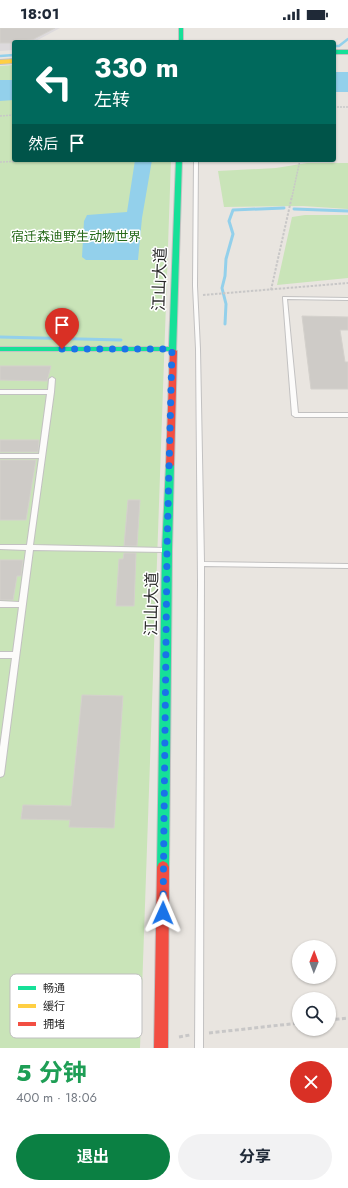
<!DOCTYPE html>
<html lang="zh">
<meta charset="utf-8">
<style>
:root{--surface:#fff;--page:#f2f2f3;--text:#1f2937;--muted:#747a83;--accent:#0b8043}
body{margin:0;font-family:Jost,"Noto Sans SC",sans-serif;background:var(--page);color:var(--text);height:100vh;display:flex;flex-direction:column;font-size:15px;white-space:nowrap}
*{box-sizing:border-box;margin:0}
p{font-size:13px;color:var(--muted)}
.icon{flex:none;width:22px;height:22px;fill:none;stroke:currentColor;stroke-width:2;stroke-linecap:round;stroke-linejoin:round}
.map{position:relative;height:1020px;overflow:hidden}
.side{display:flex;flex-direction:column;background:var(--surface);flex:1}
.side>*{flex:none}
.hud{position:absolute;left:12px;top:12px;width:324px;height:122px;border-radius:4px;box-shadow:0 1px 3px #0004;background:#00695c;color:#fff;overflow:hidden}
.needle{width:26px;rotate:1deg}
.tools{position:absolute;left:292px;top:912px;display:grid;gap:8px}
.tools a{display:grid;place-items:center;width:44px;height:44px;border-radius:50%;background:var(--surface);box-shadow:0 1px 3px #0004;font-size:20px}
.pin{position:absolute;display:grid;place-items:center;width:34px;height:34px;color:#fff;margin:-41px -17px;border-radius:50% 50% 50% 0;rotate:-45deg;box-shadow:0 0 4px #0007}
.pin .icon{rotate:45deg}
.me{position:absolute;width:44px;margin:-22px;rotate:1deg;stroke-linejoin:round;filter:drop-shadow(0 0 3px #0008)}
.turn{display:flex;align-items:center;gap:14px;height:84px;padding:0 16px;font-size:18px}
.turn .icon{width:52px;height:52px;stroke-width:2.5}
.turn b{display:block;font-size:28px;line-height:34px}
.then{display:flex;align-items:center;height:38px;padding:0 16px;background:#0003;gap:8px;font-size:15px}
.round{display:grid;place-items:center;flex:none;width:42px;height:42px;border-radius:21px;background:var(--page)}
.head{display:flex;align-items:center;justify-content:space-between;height:68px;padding:0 16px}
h1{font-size:24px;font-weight:700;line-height:30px;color:#1e9e55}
.cta{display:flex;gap:8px;margin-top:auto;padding:8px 16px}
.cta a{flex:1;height:46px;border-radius:24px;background:var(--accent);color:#fff;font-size:16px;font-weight:700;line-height:46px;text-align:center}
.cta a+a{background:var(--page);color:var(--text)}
.status{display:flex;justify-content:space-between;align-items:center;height:28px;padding:0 20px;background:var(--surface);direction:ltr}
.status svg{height:11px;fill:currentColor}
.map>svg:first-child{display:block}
</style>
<div class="status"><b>18:01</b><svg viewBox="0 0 49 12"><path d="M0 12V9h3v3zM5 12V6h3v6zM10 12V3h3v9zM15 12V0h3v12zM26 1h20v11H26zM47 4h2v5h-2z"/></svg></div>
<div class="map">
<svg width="348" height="1020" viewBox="0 0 348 1020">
<rect width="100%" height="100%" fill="#e9e5e0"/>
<path fill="#dddadc" d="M0,0H60L34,14H14V22L0,23Z"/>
<path fill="#c9e4b8" d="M14,37V132H171L140,1020H0V38Z
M307,135H348V181L303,178L224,179L218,143L276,140Z
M305,187H348V250L277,257L292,189Z"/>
<path fill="#93d0eb" d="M334,44H348V64H334Z
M0,52H14V72L0,73Z
M135,132H152L142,190L138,232H86L82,229L84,193L87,187L127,184Z"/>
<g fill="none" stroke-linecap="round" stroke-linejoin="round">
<path stroke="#93d0eb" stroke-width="2.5" d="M334,18H339L348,11
M0,28L14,27"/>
<path stroke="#93d0eb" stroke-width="3" d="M294,181L348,183
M225,296L226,276L222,260L225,248L226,231L233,206L229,193L233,182L284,180
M0,309L121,312"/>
</g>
<path fill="#cecbc7" stroke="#d4d1cc" d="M0,0H55L34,11L14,12V15H0Z
M302,288L348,289V302H340L345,334H348V361H311Z
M0,338H51L47,353L0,352Z
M0,412H39L38,424H0Z
M0,432H36L26,492H0Z
M128,472H140L137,518H124Z
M124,525H136L134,578H116L119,531H123Z
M0,532H23L21,548H17L13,572H0Z
M82,667L123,668L114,800L69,799L70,792L21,791L23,777L71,778Z"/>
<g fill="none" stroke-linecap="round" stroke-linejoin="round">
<defs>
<path id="lane" d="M194,132H198L197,258L200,321L204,534L348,536V540L204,538L203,1020H195L198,555L196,321L193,258Z
M283,269L348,270V272L287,271L298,385H348V389H295L292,387L283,270Z
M52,349L55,351L54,364L33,517L165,520H167L168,522L167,524H165L33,522L4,746L3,748L0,749V719L12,630H0V624H13L19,579H0V573L19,574L26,522L0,521V517H27L39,430H0V426H39L47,366H0V362H48L49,351Z"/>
<path id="fast" d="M179,0H183V14H179Z
M334,22H348V26H334Z
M176,132H182L176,325H173L170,323H0V319H169Z
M170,434L174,437L172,522L169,839L167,843L163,845L159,843L157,839L162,522L166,437Z"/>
<path id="slow" d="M14,31V35L0,36V32Z"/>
<path id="jam" d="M170,321H173L177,323L174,437L170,440L166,437Z
M163,833L167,835L169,839L168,1020H154L157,839L159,835Z"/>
</defs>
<use href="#lane" stroke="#c2c1c1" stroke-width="2"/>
<use href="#fast" stroke="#c2c1c1" stroke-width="2"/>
<use href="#slow" stroke="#c2c1c1" stroke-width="2"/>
<use href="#jam" stroke="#c2c1c1" stroke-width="2"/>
<path stroke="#c8c7c7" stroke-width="1.5" stroke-dasharray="2 1" stroke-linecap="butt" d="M334,79H348
M0,88L14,87
M0,134L25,133
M292,169L300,132"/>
<path stroke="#c8c7c7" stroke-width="2" stroke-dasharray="2.5 1.5" stroke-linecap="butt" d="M271,262L292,168
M203,267L348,255"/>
<path stroke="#c8c7c7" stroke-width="3" stroke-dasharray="4 2.5" stroke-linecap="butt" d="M329,992L348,990
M209,1005L299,995
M179,1009L190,1007"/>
<use href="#lane" fill="#fcfbfa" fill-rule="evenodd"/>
<use href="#fast" fill="#16e098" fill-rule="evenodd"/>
<use href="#slow" fill="#ffcf43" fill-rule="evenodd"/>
<use href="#jam" fill="#f24e42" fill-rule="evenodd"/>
</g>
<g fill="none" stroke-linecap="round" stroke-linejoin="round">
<path stroke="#1a73e8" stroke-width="7" stroke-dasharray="0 12.6" d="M62,321H172L167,522L163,885"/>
</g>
<g text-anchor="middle" stroke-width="3" stroke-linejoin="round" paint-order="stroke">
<g font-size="13" fill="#266919" stroke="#fff">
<text x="76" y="213">宿迁森迪野生动物世界</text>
</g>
<g font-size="16" fill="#2a2a2a" stroke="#fff">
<text transform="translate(159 251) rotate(-88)" y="6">江山大道</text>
<text transform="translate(151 576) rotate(-89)" y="6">江山大道</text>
</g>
</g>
<rect x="10" y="946" width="132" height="64" rx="6" fill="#fff" stroke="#bfbfbf" stroke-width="1"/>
<rect x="18" y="958" width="18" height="4" fill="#16e098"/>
<rect x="18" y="976" width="18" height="4" fill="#ffcf43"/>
<rect x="18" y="994" width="18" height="4" fill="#f24e42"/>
<g font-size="11" fill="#2a2a2a">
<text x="43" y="964">畅通</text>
<text x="43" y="982">缓行</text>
<text x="43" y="1000">拥堵</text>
</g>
</svg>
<div class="tools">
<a><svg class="needle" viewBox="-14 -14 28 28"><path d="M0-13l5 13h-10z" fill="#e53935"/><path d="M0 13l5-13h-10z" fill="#747a83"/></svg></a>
<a><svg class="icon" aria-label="search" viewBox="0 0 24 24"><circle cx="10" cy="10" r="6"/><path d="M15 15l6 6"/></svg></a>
</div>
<div class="pin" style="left:62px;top:321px;background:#d93025"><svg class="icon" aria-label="arrive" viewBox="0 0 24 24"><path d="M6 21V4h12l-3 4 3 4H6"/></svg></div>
<svg class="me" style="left:163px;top:885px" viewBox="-20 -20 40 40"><path d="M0-17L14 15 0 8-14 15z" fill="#1a73e8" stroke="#fff" stroke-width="4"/></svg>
<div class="hud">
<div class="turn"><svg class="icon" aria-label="left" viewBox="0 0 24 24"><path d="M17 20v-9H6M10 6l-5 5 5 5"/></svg><div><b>330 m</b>左转</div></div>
<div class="then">然后<svg class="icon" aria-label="arrive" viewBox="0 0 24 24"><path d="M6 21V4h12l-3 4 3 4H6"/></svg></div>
</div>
</div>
<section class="side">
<div class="head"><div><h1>5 分钟</h1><p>400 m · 18:06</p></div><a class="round" style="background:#d93025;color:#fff"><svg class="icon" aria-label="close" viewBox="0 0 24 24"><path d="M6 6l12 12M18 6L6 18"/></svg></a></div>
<div class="cta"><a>退出</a><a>分享</a></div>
</section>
